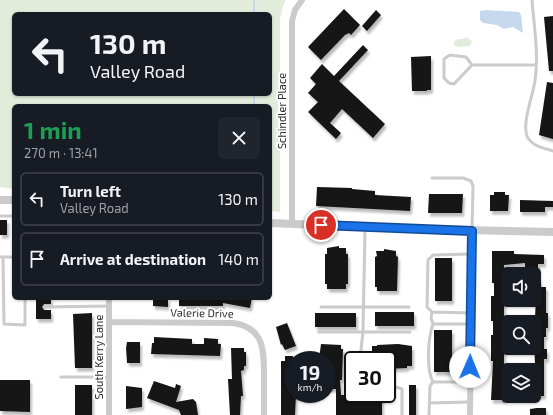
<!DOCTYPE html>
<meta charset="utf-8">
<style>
:root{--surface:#171b24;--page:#20242c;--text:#f1f3f6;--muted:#9ea1a6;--line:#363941}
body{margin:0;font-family:"Exo 2",sans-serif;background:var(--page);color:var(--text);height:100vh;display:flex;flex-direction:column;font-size:15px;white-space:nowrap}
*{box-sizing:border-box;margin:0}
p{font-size:13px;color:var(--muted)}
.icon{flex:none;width:22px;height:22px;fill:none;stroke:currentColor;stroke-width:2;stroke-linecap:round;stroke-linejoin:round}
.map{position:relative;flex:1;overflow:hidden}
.panel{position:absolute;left:12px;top:104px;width:260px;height:196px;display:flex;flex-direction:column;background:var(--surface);border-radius:6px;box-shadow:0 1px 3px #0004}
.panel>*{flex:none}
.hud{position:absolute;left:12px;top:12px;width:260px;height:84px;border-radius:6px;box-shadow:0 1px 3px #0004;background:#171b24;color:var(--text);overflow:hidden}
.fabs{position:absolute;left:501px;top:267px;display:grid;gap:8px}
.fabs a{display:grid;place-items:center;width:40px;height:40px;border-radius:6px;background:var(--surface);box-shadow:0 1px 3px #0004;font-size:20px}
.speed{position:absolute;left:284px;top:351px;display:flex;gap:8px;font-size:20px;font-weight:700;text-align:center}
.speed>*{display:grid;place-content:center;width:52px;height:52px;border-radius:50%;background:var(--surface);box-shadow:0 1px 3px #0004;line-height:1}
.speed small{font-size:10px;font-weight:400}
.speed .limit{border:2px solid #111;border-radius:6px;background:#fff;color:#111}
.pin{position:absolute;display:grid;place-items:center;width:34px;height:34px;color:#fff;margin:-17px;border:2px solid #fff;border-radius:50%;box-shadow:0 1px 4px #0007}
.me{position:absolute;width:44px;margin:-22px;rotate:1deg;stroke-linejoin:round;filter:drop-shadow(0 0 3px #0008)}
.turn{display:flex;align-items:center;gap:14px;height:84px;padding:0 12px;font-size:18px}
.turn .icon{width:52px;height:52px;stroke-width:2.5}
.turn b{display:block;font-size:28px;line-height:34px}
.round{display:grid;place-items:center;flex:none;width:42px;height:42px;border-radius:6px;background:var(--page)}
.overview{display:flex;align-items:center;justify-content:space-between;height:68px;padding:0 12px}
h1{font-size:24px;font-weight:700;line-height:30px;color:#1e9e55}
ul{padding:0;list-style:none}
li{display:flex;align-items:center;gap:12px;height:54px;margin:0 8px 6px;padding:0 4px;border:2px solid var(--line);border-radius:6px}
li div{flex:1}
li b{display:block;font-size:15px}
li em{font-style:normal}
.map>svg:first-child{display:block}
</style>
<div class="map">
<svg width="553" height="415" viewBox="0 0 553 415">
<defs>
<filter id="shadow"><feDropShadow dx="2" dy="3.5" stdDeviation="1" flood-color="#0004"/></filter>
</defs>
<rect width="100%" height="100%" fill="#fff"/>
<path fill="#e2ecdb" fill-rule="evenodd" d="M0,0H286L283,6L280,19V212L270,211V106H14V189L0,187ZM14,14H270V94H14Z
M466,37L472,41L470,46L458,47L454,45V42L458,39H462Z"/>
<path fill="#c6d8ed" d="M486,10L519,12L521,15L523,33L513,27L504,29L497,25L483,23L480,20V11Z"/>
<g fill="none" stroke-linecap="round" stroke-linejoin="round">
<path stroke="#c6d8ed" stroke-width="2" d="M254,14V0
M254,106V94"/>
</g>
<path fill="#151515" filter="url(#shadow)" d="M344,9L360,25L351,35L349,33L345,35L321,60L308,47Z
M376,10L381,15L367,31L362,26Z
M553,16V71H549L544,17Z
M363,45L368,50L339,81L385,124L373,138L342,109L330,123L341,133L336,139L308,112L318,102L308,93L316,84L310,78L322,64L334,76Z
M431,56V90H427V91H412L411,57Z
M547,82L553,83V139L539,135Z
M317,187L352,188V189L375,191V195L411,197L410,211L316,206Z
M494,192H505V195H509L508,211H490V195H494Z
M429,194H463L462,213H428Z
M520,200L553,201V207H545V212H520Z
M0,220H7V235H0Z
M339,246V248H346V254H348V284H346V289H327V284H325V254H327V248Z
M384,249L396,251V256L398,257L397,291H377V287H375V257L377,256L376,251H384Z
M492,251H514V254L544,255V264H538V269H525V263L504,265V400H491L493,361H491V335H493V321H491V296H494V283H492Z
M435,258H452V301H435Z
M534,280H540V287H546V313H548V328H546V337H544V349H547V359H544V396H534V387H536L534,341L536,296L534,299Z
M36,298H51V304H44L42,307L44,310H51V319H36Z
M153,298H168V307L153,306Z
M179,298H252L250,308L223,303V306H179Z
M375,312H414V326H375Z
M92,313V368H75L73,314Z
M315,313H356V327H315Z
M287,323L296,346L285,350L282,344L281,345L276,327Z
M434,330H452V372H434Z
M154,337L192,339V344H204V338L218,339V344H221L220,356L151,354L152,343H154Z
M127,342H140V363H127L126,348Z
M321,344L341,345V349H343L342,380H340L341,395H377V397H382V415H336V389H329V385H327V360L319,359Z
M398,344L412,346V366H407V368L387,369V360H372V346H377V345Z
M231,348H244V352H246V366H244V370L241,371L243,396H241L240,415H230L228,379H232Z
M285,356H293V394H296L295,415H281V361H285Z
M0,380H30V412L0,411Z
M154,381L175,388L176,384L181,386L176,402L193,399L196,402L198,415H181L179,410L147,398Z
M75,385H92V415H75Z
M409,385H416V415H409Z
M126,386L142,388V407L126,409Z
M537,408H546V415H530V409Z"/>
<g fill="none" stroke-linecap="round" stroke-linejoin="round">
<path stroke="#cbcbcb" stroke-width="3" d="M532,0C534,26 539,55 535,81C533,95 522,122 527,136C531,146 544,148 553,151
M472,65L454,84L449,83L444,78V59L450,55L466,57L472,65H536
M432,178H463L471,181L473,186L472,229
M0,216H14
M0,257H3L4,324L25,325V298
M3,257H14
M45,307L109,306
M321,307H409
M432,312L431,318L433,324H470
M471,313L432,312L427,307L428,260L433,255L471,254
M433,324C428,338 426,369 433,382H470
M319,332H410
M360,360L363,331L365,229
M61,377H110
M387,384L402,389V415
M429,403L469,402
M429,415L430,386L433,382"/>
<path stroke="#cbcbcb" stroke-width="6" d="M292,224V21L295,10L302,0
M109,298V415
M109,322L233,323C265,327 264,352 264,378C264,390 264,403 264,415
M470,415L472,231"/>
<path stroke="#cbcbcb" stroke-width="8" d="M0,200H14
M270,223L419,229L553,232"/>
</g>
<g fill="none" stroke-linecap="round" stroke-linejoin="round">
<defs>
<path id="route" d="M321,225L472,231L470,367"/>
</defs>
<use href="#route" stroke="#114b97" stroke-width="10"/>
<use href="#route" stroke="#1a73e8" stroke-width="7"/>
</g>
<g text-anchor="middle" stroke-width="4" stroke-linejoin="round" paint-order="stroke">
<g font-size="11" fill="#2e2e2e" stroke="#fff">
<text transform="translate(282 111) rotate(-90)" y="4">Schindler Place</text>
<text transform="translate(202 313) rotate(1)" y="4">Valerie Drive</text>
<text transform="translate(99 357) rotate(-90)" y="4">South Kerry Lane</text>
</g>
</g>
</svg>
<div class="fabs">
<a><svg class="icon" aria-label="sound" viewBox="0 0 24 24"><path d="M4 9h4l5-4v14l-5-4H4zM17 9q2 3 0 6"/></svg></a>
<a><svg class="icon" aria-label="search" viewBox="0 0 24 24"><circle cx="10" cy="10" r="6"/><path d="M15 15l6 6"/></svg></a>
<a><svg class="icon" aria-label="layers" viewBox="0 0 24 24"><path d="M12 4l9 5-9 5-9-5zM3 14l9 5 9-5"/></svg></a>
</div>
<div class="speed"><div>19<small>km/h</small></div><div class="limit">30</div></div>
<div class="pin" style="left:321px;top:225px;background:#d93025"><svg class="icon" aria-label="arrive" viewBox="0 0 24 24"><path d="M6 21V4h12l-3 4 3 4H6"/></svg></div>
<svg class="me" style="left:470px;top:367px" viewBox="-20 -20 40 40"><circle r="19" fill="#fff"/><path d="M0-13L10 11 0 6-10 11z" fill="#1a73e8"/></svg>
<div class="hud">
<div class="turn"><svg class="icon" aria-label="left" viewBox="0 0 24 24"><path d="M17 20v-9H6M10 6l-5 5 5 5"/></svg><div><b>130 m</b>Valley Road</div></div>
</div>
<section class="panel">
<div class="overview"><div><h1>1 min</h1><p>270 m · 13:41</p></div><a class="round"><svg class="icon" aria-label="close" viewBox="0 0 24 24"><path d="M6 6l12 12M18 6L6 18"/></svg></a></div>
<ul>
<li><svg class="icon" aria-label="left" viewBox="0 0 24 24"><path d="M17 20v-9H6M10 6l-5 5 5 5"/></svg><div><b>Turn left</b><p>Valley Road</p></div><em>130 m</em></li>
<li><svg class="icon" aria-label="arrive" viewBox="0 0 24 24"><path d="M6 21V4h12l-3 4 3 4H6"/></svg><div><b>Arrive at destination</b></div><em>140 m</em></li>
</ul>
</section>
</div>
